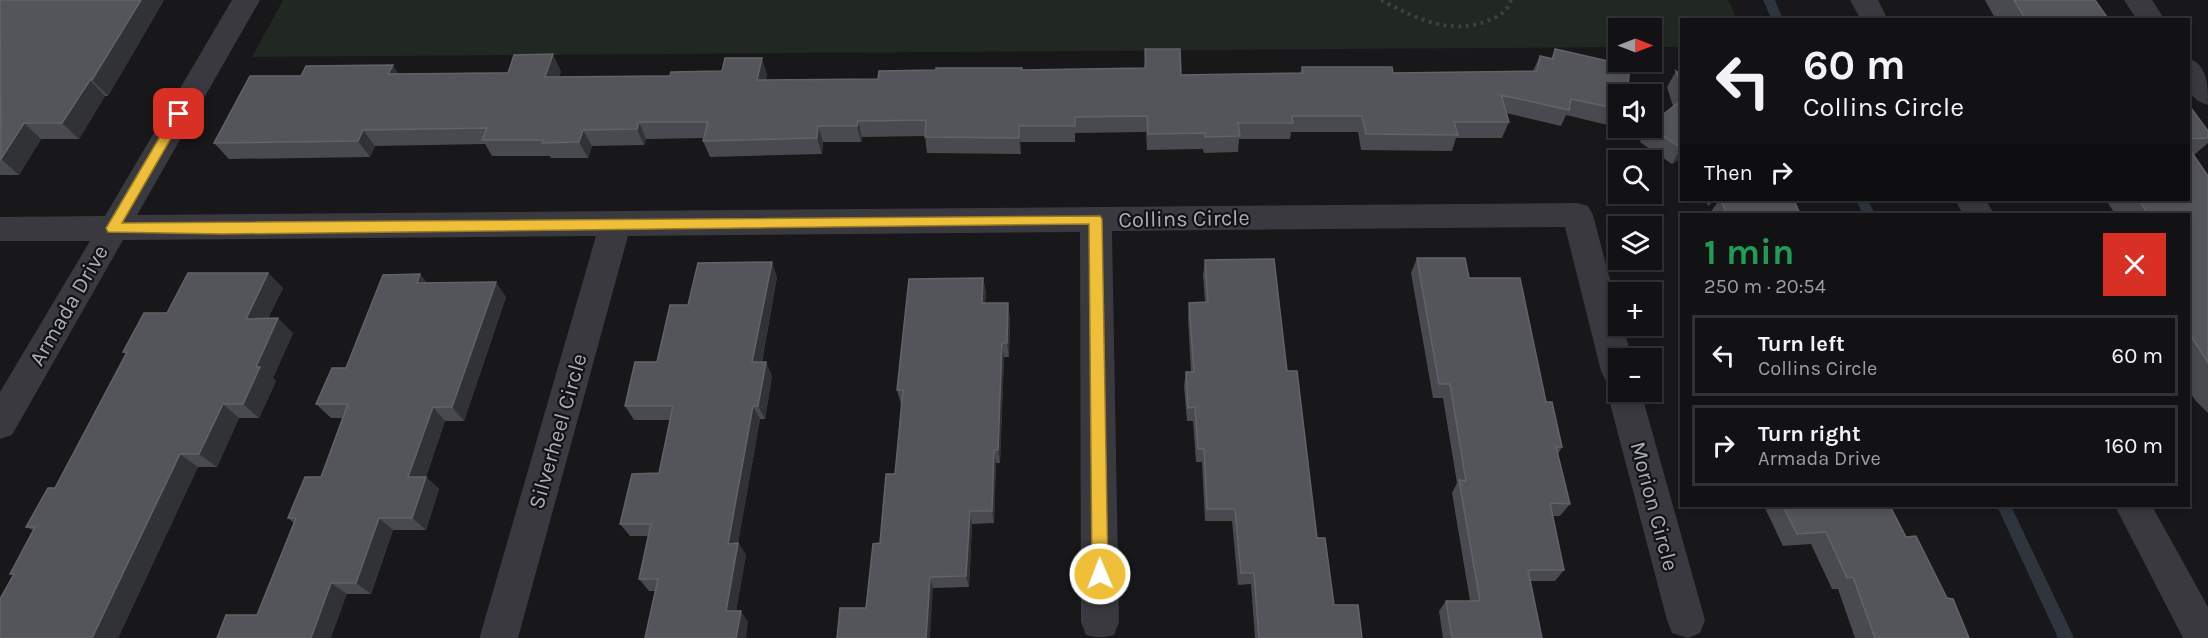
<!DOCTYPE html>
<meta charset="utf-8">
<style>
:root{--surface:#121214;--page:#1b1b1d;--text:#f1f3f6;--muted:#9c9ea0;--line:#313234}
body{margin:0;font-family:Karla,sans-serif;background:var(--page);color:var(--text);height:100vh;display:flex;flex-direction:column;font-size:22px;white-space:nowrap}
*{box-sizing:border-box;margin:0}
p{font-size:20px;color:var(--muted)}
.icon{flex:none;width:33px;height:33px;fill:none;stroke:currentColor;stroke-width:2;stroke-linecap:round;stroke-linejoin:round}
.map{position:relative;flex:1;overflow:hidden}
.side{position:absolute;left:1680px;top:213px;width:510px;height:294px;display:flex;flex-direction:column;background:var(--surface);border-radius:0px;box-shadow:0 3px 9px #0003,0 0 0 2px var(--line)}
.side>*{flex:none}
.guide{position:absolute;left:1680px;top:18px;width:510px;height:183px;border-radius:0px;box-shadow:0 3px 9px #0003,0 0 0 2px var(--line);background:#121214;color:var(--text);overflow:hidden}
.needle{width:39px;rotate:90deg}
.controls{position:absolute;left:1608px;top:18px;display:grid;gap:12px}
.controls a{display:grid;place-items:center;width:54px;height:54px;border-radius:0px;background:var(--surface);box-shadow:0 3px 9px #0003,0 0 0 2px var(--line);font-size:30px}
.pin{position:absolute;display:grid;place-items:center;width:51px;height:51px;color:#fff;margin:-26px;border-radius:12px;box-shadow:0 3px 9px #0006}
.me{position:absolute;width:66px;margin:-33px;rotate:359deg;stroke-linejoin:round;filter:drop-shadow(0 0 4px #0008)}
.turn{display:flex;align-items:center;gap:21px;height:126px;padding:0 24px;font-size:27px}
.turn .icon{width:78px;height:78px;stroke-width:2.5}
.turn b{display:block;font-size:42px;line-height:51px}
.then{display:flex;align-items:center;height:57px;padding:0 24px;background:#0003;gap:12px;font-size:22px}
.round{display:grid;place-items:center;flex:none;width:63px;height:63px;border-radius:0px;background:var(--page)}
.headline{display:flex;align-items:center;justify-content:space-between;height:102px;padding:0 24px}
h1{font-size:36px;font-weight:700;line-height:45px;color:#1e9e55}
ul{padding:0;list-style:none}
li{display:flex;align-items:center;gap:18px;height:81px;margin:0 12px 9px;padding:0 12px;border:3px solid var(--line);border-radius:0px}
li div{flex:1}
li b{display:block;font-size:22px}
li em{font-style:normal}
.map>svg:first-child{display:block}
</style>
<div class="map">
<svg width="2208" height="638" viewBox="0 0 2208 638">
<rect width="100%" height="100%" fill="#18181a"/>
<path fill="#202821" d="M283,0H1728L1737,19L1682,20L1681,47H1652V28H1618V47L252,57Z"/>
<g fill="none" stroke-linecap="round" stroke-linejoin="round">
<path fill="#2e353e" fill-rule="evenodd" d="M1763,0H1775L1783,20H1772Z
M1856,200H1868L1875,214H1863Z
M1997,506H2011L2074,638H2058Z"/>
<path stroke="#3f4046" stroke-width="4" stroke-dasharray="3 4.5" stroke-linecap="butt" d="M1381,0C1417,19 1452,37 1492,19C1501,15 1508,10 1511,0"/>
<path fill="#39393f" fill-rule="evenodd" d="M232,0H260L137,215L1577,203L1588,206L1593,215L1618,310V326H1623L1632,358H1618V392H1641L1705,620L1700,633L1688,638L1672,633L1667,620L1607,392L1611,383L1606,381L1601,371L1565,227L1112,231L1119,622L1114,635C1104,638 1096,638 1086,635L1081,622L1080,232L628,236L518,638H480V636L596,236L123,240L12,435L0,439V392L90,241H0V217L105,216Z
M2124,0H2152L2165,20H2137Z
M2188,58C2208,65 2208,85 2208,105C2183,98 2188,79 2188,58Z"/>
<path fill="#39393f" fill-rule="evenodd" d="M1850,0H1878L1888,20H1861Z
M1955,200H1986L1994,214H1963Z
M2115,506H2152L2208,607V638H2183Z"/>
</g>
<path fill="#494a4f" d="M0,0H164L108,96H105L79,139H41L19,175H0Z
M1985,0H2095L2109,20H1996Z
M1145,49L1181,75L1300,73L1302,67L1393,73L1533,71L1540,56L1551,59L1555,49L1618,94V123L1616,127L1566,115L1561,126L1506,113L1509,122L1502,138H1456L1452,151L1361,150L1358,132H1291L1290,139H1239L1238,152L1204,153L1203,149L1147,150L1146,132L1075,133V142H1020L1021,154L927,153L925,136L862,137L861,142H823L822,154L710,157L703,141L704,138L646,139L644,145L592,146L588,158H551L550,156H492L485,144L375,146L370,157L229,159L214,143L399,74L561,71L559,77L767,74L766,80L878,79L1022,70L1144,68Z
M1676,71L1682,75V157L1672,164L1640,142L1647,128H1652L1673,106L1667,87Z
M2188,104L2208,131V143L2194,155L2208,176V413L2195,400L2188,389V214H2115L2106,200H2188Z
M1706,200H1715L1708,206Z
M1719,200H1794L1800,214H1711L1710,213Z
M1417,258L1469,278L1546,402L1562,447L1558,454L1570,504L1560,516H1552L1564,570L1555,581H1530L1542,638H1443L1439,611L1446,601H1470L1452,493L1457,483L1443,398H1433L1411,273Z
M1205,260L1287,371L1317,538L1334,605L1362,638H1255L1251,584L1238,585L1232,521H1205L1202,462H1196L1193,421H1187L1184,386L1186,372H1191L1188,318L1189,303L1205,302L1203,275Z
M268,273L283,288L268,318L293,333L273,378L276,381L259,418H239L217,467H198L118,638H0L13,575L10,574L33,530L26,527L55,488L126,354L123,352Z
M420,274L427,283L506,297L464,421H445L426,477L439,489L426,530H393L371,594H347L257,615L294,523L288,518L321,477L343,418H331L316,404Z
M777,277L762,362H766L772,376L765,419H760L738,543L746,555L736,611L748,622L655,591H649L639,579L648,536H630L620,524L659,473L670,420H634L625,406L657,362L688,305Z
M983,278L986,293L985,303L1010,318L1009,357H1004L1000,463H996L994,523L972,524L969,587L933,588L866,608L895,474L902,404H901L897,390Z
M1764,506H1890L1906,537L1947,598L1969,638H1855L1838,589H1832L1811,544L1783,546Z"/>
<path fill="#313235" d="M141,0H164L108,96L92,80Z
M553,54L561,71L554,93L545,77Z
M762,58L767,74L762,96L757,80Z
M393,65L403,81L388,74Z
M90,80L105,96L79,139L62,123Z
M858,121L862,137L861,142L857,126Z
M639,122L646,139L644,145L637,129Z
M24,123L41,139L19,175L1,159Z
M818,126L823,142L822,154L817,138Z
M1019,126L1020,142L1021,154L1019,138Z
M363,130L375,146L370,157L358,141Z
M583,130L592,146L588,158L579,142Z
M1681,148H1682V157L1672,164Z
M772,262L777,277L759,376L752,362Z
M268,273L283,288L261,333L246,319Z
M420,274L432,289L417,283Z
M983,278L986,293L984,318L982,303Z
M496,282L506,297L464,421L452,407Z
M1008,303L1010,318L1009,357L1007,343Z
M278,318L293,333L273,378L276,381L259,418L243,404L256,367Z
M1002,343L1004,357L1000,463L998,450Z
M766,362L772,376L765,419L758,406Z
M223,404L239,418L217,467L199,454Z
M753,406L760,419L736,555L728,544Z
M433,407L445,421L426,477L439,489L426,530L412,518L408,477Z
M994,450L996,463L994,523L992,511Z
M180,454L198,467L118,638H92Z
M970,511L972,524L969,587L966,576Z
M379,518L393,530L371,594L356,583Z
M738,543L746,555L734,622L726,611Z
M930,577L933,588L930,638H926Z
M331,583L347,594L331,638H311Z
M741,611L748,622L746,638H736Z"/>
<path fill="#54555a" stroke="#616369" stroke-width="1.5" d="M0,0H141L92,80H90L62,123H24L1,159Z
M2014,0H2095L2109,20H2026Z
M1145,49H1180L1181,75L1303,73L1302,67H1392L1393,73L1537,71L1540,56L1553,59L1555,49L1630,66L1627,94H1618V109L1571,99L1569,110L1501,95L1509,122H1454L1458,135L1366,134L1362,116H1292L1293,123H1238L1240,136L1205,137V133L1148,134L1147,116L1075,117V126H1019V138L925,137L926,120L858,121L857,126H818L817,138L703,141L708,122H639L637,129L583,130L579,142L542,143L543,140H482L487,128L363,130L358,141L214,143L250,76H301L306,66L393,65L388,74L508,73L514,55L553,54L545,77L670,76L671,72L722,71L725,58H762L757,80L878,79L879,71L936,70V68H1022L1021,70L1146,68Z
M1676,71L1682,75V87Z
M1682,100V148H1681L1651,128L1652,123Z
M2188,104L2208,131V138L2188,139Z
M2188,147L2208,176V363L2188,331V283H2190L2188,281V214H2148L2139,200H2188Z
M1721,200H1794L1800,214H1727Z
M1417,258H1465L1469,278H1520L1546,402H1552L1562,447H1556L1570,504L1550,503L1564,570H1528L1542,638H1452L1446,601H1480L1459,480L1466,481L1450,384H1439Z
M1274,259L1287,371H1297L1317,538H1325L1334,605H1358L1362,638H1259L1254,573H1241L1235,509H1207L1204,449H1198L1195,407L1188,408L1186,372H1194L1189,303L1208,302L1205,260Z
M772,262L752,362H766L758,406H753L728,544L738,543L726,611H741L736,638H645L658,579H639L651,524H620L632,474L659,473L673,406H625L635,362H657L670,305H688L698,263Z
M188,273H268L246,319L278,318L256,367H260L243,404H223L199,454H180L92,638H0V599L14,574H10L35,527H26L48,488H55L127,352H123L144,313H167Z
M420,274L417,283L496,282L452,407H433L408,477H426L412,518H379L356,583H331L311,638H217L226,615H257L296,518H288L305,477H321L348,404H316L332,368H346L383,275Z
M983,278L982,303H1008L1007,343H1002L998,450H994L992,511H970L966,576L930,577L926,638H837L840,608H866L873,544L880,543L886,474H895L903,390H897L909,279Z
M1783,506H1890L1906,537L1916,536L1947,598L1953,599L1969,638H1875L1853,577L1847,578L1826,532L1797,534Z"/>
<path fill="#efbf3a" stroke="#9b7c26" stroke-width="1.5" d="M179,110L185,114L122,223L1100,216L1102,219L1108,574L1105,580L1100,582L1094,580L1092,574L1089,224L223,234L108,232L106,228L108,225L175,111Z"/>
<g text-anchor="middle" stroke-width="4.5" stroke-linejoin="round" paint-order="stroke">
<g font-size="22" fill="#aaaeb9" stroke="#131315">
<text transform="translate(1184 218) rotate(-1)" y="8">Collins Circle</text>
<text transform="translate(68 305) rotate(-60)" y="8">Armada Drive</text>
<text transform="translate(557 431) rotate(-74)" y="8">Silverheel Circle</text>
<text transform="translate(1655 506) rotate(75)" y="8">Morion Circle</text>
</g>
</g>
</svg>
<div class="controls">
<a><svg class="needle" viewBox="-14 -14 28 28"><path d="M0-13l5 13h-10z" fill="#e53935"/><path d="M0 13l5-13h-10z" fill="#9c9ea0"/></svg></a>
<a><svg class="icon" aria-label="sound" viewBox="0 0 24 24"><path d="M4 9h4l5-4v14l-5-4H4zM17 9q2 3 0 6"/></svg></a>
<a><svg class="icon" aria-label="search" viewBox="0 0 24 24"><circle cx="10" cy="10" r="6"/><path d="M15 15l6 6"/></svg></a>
<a><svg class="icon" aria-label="layers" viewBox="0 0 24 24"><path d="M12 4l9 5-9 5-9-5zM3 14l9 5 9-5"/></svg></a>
<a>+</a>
<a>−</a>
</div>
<div class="pin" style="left:179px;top:114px;background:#d93025"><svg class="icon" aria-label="arrive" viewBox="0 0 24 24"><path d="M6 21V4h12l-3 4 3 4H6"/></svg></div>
<svg class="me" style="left:1100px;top:574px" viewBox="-20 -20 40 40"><circle r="17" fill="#efbf3a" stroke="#fff" stroke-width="3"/><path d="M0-11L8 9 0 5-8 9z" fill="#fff"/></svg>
<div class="guide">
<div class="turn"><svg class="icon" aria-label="left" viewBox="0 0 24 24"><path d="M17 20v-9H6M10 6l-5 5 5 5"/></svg><div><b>60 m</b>Collins Circle</div></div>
<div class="then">Then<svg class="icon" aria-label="right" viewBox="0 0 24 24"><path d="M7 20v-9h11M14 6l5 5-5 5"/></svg></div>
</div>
<section class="side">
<div class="headline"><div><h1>1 min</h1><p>250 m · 20:54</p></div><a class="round" style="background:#d93025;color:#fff"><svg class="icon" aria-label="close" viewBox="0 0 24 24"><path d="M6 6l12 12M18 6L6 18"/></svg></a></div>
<ul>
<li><svg class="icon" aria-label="left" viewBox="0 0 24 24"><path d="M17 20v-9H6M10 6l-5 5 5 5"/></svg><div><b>Turn left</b><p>Collins Circle</p></div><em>60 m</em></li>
<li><svg class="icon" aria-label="right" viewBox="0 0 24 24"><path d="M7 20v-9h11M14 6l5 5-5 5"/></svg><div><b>Turn right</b><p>Armada Drive</p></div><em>160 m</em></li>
</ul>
</section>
</div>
